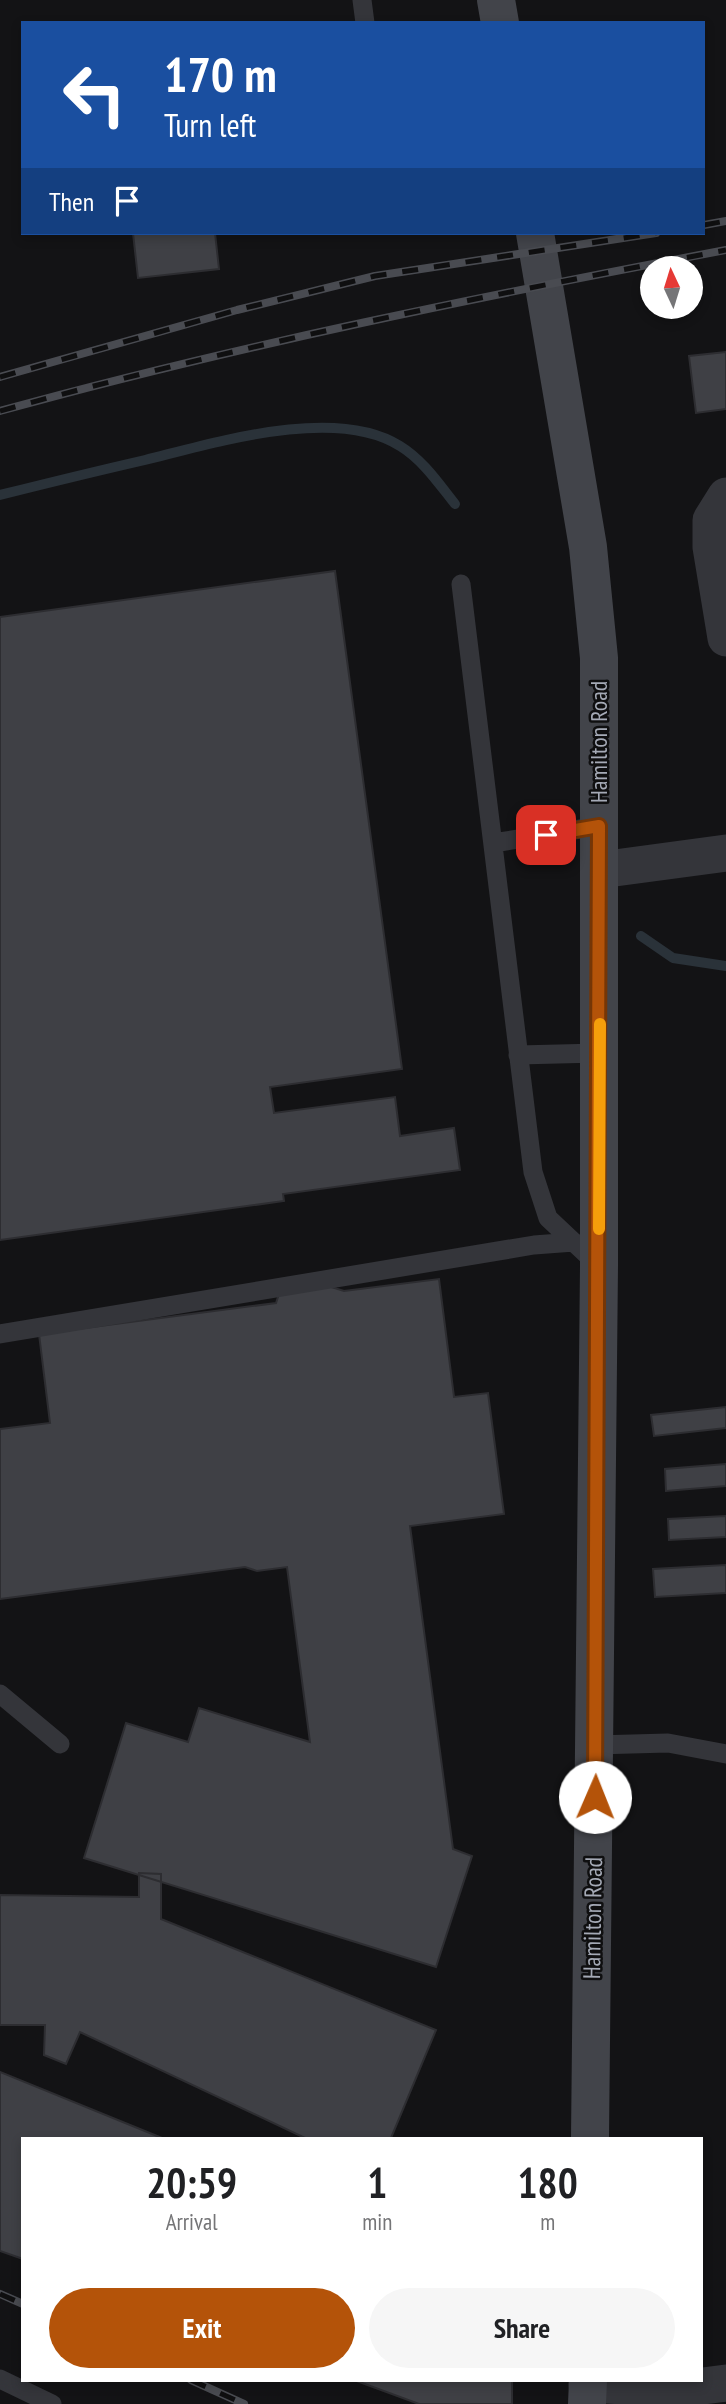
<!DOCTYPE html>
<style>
:root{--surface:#fff;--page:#f6f6f6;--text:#202124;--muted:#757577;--accent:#b45309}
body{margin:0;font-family:"PT Sans Narrow",sans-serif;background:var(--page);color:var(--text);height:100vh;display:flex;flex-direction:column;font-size:26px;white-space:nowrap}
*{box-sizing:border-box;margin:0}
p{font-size:23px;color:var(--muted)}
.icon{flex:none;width:38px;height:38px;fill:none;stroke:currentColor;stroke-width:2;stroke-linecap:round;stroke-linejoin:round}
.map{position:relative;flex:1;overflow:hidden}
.drawer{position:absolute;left:21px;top:2137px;width:682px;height:245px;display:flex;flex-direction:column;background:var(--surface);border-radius:0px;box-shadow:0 4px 10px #0003}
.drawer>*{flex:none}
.hud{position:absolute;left:21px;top:21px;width:684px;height:214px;border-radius:0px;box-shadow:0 4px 10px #0003;background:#1a4fa0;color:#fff;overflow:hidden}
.needle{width:46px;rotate:356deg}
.tools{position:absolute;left:640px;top:256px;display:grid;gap:14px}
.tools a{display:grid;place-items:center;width:63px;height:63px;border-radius:50%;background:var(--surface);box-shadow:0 4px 10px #0003;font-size:35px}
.pin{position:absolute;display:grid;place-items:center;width:60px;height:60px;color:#fff;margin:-30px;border-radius:14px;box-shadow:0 4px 10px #0006}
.me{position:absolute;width:77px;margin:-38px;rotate:1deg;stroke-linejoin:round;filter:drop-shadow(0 0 5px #0008)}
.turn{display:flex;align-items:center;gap:24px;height:147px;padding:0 28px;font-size:32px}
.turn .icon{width:91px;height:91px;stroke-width:2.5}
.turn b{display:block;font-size:49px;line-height:60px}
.then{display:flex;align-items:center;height:66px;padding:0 28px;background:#0003;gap:14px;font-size:26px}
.eta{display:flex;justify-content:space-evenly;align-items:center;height:119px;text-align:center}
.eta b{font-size:42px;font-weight:800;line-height:49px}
.primary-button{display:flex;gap:14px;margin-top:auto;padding:14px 28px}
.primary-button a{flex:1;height:80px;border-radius:42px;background:var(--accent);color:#fff;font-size:28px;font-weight:800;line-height:80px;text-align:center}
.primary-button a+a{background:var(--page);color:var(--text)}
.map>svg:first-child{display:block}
</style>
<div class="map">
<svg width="726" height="2404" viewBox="0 0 726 2404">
<rect width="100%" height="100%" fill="#131315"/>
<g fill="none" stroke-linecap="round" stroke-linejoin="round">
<path stroke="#2a3239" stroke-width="10" d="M0,495C48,483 97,471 145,460C214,443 336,405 400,446C423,460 439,484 455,504
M641,936L673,958L726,966"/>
</g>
<path fill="#3f4045" stroke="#2d2d31" stroke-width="2" d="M133,233H215L219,269L138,278Z
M726,352V409L696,413L689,356Z
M335,571L402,1069L270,1087L274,1113L395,1097L400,1136L454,1128L460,1170L283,1194L284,1201L0,1240V617Z
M439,1279L454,1397L488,1393L504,1514L410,1526L453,1849L472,1856L436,1967L84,1858L126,1723L188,1742L199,1708L310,1742L287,1567L257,1571L245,1567L0,1599V1429L50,1423L39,1334L276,1303L280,1291L325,1285L344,1291Z
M726,1407V1428L654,1436L651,1415Z
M726,1464V1486L666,1491L665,1469Z
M726,1516V1537L669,1540L668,1519Z
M726,1565V1593L655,1597L653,1569Z
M139,1873L161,1874V1919L436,2030L391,2138H305L80,2032L66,2064L44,2055L45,2025H0V1895L139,1897Z
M0,2072L162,2138H23V2259L0,2251Z
M354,2380H512V2404H419Z"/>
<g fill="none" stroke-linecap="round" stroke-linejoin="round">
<path stroke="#34353a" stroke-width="19" d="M362,0L365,23
M461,584L533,1172L548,1218L598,1265
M493,843L599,826
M518,1055L599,1053
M0,1334L534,1245L574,1242
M0,1694L60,1744
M595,1745L668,1743L726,1754
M0,2379L52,2404"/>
<path stroke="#34353a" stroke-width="37" d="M726,496L711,520V547L726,638
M600,870L726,853
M587,2384L679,2389L726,2383"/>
<path stroke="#42444a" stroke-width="38" d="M496,0L500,23
M535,233L588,547L599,658V1266L590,2138
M587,2404L588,2380"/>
<defs>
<path id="rail" d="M704,225L726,221
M0,377L237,310L375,276L656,233
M0,411C239,345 483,296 726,250
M0,2294L23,2304
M191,2380L244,2404"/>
</defs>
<use href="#rail" stroke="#494b51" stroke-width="8"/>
<use href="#rail" stroke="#0f0f10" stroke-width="5" stroke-dasharray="16" stroke-linecap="butt"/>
</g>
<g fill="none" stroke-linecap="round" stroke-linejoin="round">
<defs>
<path id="route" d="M546,835L599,826L595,1797"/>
</defs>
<use href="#route" stroke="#753606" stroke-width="18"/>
<use href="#route" stroke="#b45309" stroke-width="12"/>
<path stroke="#f59e0b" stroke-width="12" d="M599,1229L600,1024"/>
</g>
<g text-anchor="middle" stroke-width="5" stroke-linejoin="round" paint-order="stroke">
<g font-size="24" fill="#a5aab6" stroke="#0f0f10">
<text transform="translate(599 742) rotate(-90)" y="8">Hamilton Road</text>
<text transform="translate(593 1918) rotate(-89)" y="8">Hamilton Road</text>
</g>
</g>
</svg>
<div class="tools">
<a><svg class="needle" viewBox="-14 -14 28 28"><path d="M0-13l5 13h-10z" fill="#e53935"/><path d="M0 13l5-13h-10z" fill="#757577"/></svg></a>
</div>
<div class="pin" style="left:546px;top:835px;background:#d93025"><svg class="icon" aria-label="arrive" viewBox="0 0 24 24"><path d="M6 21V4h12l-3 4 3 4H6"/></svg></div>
<svg class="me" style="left:595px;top:1797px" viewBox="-20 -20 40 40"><circle r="19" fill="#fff"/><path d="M0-13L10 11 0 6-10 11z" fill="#b45309"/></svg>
<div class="hud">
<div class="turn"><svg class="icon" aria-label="left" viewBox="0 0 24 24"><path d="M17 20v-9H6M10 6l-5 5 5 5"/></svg><div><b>170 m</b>Turn left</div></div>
<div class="then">Then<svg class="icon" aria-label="arrive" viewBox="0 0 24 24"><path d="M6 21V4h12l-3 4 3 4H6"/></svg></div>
</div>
<section class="drawer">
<div class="eta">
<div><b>20:59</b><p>Arrival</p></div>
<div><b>1</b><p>min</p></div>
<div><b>180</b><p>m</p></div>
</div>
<div class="primary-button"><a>Exit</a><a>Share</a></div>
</section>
</div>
